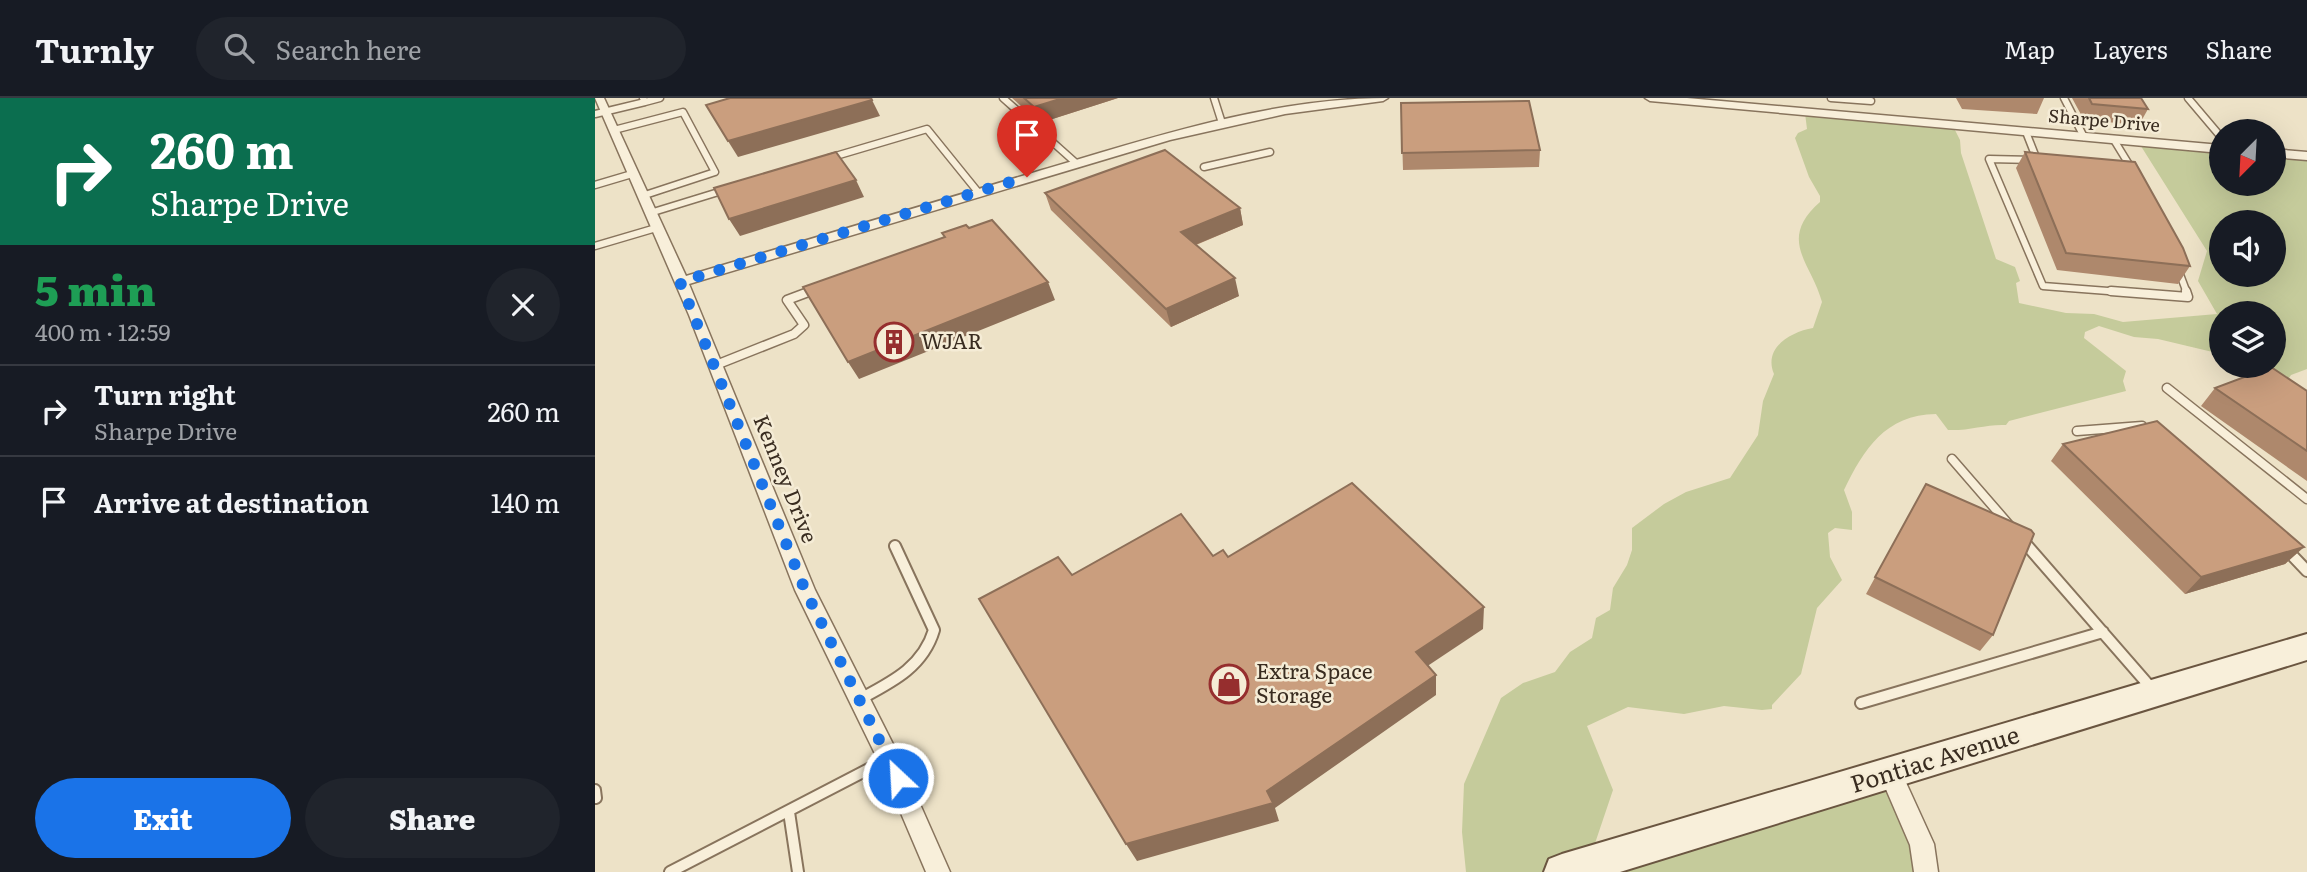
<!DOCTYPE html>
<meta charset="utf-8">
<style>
:root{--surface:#171b24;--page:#20242c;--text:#f1f3f6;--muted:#9ea1a6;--line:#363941;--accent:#1a73e8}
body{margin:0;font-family:Literata,serif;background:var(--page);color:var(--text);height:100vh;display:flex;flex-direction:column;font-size:26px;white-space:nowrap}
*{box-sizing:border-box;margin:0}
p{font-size:23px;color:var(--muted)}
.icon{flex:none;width:38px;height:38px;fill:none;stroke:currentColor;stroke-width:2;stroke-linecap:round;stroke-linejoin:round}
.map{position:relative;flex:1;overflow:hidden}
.sheet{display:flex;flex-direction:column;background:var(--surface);width:595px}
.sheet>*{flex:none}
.hud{background:#0b6e4f;color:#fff;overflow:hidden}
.needle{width:46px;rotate:204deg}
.buttons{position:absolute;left:1614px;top:21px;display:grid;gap:14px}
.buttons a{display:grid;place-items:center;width:77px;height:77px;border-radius:50%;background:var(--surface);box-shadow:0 7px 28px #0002;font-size:35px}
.pin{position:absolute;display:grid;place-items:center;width:60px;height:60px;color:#fff;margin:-72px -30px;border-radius:50% 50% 50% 0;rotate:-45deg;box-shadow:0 0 7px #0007}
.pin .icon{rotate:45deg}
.me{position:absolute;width:77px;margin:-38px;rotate:335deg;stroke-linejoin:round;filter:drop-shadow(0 0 5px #0008)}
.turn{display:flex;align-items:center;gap:24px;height:147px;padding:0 35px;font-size:32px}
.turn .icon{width:91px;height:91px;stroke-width:2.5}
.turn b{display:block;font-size:49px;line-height:60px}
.round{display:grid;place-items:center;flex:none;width:74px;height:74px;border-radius:37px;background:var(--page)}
.summary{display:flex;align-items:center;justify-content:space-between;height:119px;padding:0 35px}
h1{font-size:42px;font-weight:800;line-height:52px;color:#1e9e55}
.button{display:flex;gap:14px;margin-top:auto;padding:14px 35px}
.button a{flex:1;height:80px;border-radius:42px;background:var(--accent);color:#fff;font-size:28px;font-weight:800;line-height:80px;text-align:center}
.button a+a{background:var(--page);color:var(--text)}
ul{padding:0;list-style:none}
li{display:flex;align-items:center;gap:21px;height:91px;padding:0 35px;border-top:2px solid var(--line)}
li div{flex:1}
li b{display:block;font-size:26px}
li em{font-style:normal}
header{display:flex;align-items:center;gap:42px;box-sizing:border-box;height:98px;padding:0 35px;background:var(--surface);border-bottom:2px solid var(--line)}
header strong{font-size:33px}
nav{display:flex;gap:38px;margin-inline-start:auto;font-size:24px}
.search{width:490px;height:63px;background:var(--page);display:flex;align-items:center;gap:18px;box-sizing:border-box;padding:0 24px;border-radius:38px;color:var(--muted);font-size:26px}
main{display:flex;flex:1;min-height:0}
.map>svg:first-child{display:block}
</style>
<header>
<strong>Turnly</strong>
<div class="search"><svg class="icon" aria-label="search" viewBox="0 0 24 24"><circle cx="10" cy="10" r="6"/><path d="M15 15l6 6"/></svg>Search here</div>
<nav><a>Map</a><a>Layers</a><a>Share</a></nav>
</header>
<main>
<section class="sheet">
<div class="hud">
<div class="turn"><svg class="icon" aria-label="right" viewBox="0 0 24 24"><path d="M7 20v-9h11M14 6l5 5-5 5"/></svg><div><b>260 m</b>Sharpe Drive</div></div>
</div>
<div class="summary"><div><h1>5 min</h1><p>400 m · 12:59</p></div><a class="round"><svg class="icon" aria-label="close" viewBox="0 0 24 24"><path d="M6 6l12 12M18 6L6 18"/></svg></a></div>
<ul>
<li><svg class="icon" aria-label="right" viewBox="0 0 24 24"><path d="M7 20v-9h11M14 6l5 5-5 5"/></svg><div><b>Turn right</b><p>Sharpe Drive</p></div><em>260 m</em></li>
<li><svg class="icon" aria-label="arrive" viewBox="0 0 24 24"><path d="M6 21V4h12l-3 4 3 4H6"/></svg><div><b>Arrive at destination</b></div><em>140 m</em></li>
</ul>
<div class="button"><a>Exit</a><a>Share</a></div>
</section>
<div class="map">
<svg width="1712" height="774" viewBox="0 0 1712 774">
<rect width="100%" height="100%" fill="#ede2c7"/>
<path fill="#c5cb9b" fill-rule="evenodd" d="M1210,15L1359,30L1365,42L1366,55L1401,161L1420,169L1425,183L1421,185L1424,205L1471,215L1499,216L1528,224L1622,216L1603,183L1612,153L1544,45L1626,51V86H1678V56L1712,59V271L1696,277L1694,280L1674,268H1678V215H1626V256L1563,241L1539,239L1504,228L1490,234L1489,240L1531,273L1528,283L1531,293L1414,323L1411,327C1391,326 1374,333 1353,332L1341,316C1290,317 1269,351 1249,392L1257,414V432L1240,430L1233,435L1235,459L1247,482L1222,510L1206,576L1177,607V611L1167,612L1129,608L1089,616L1033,609L992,628L1018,692L993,766L1285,679L1331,774H871L867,734L869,686L906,600L928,585L960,574L975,554L997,540L1001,520L1015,512L1018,490L1032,467L1037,452V430L1069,406L1091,394L1135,380L1163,337L1168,303L1179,276C1168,250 1195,234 1218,230L1227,204C1216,164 1182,142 1225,104V98L1214,79L1200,40L1203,35L1212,31ZM1626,124H1678V177H1626Z"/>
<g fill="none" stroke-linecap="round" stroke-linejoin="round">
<defs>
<path id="service-far2" d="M408,0L481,65
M619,0L627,25
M1236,0L1276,3
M1469,0L1489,39
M1593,0L1626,39
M50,4L65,0
M0,16L50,4L48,0
M19,32L88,14L120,74L47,98
M1431,34L1442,62L1394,61L1448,188L1539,195
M1519,42L1538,73
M234,60L332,31L383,94
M609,69L675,54
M0,87L37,76
M55,115L130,92
M0,148L61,130
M1583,171L1592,195
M211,195L222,191"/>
<path id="service-far1" d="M1516,193L1593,199L1591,193
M121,267L199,236L209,227L192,202L216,193
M1572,290L1712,401
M1482,333L1547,328
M1357,361L1416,429
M1427,442L1431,447"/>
<path id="service" d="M1430,445L1558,592
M1692,452L1712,473
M265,601C297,584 328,569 339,532L300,448
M1266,605L1508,534
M0,692L1,700
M194,714L203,774
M75,774L293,661"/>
<path id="minor" d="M0,0H9L91,178C209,143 328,108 447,72C559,39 676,0 793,0L788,3L690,16L575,42L94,186L220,492L302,654L355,774H331L285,666L200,492L94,217Z
M1050,0H1092L1626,47V55L1055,3Z
M1678,51L1712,54V62L1678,59Z
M1295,664L1303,667L1339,746L1343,774H1319L1315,747L1284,675L1287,667Z"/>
<path id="secondary" d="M1712,536V562L1025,774H949L954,761L967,756Z"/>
</defs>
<use href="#service-far2" stroke="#88745d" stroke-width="9"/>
<use href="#service-far1" stroke="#88745d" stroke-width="11"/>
<use href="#service" stroke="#88745d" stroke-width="14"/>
<use href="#minor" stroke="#88745d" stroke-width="3"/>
<use href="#secondary" stroke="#6a5540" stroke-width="4"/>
<use href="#service-far2" stroke="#f8efda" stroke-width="6"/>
<use href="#service-far1" stroke="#f8efda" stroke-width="8"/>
<use href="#service" stroke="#f8efda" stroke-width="10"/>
<use href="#minor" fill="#f8efda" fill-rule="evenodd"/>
<use href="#secondary" fill="#f8efda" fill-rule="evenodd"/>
</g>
<path fill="#ae886c" d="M417,0H523L445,25Z
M1361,0H1449L1442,16L1367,11Z
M1477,0H1546L1553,11L1544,27L1489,22Z
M806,5L945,52L944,69L808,72Z
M1430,54L1595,168L1583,186L1462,172L1421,70Z
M450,95L645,110L648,127L601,147L644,198L576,229L456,112Z
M1620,290L1712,293V383L1606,308Z
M1468,346L1709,449L1690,466L1590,496L1456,363Z
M1331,386L1398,537L1385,553L1271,496Z"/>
<path fill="#8d6f58" d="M468,0H523L445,25L439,9Z
M277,2L285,18L143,59L133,43Z
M261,82L269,99L145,138L134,121Z
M645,110L648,127L590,151L586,134Z
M640,180L644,198L576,229L571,211Z
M453,184L460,202L264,281L253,264Z
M1709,449L1690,466L1590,496L1606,479Z
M889,509L888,531L822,575L821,554Z
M841,577V597L680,710L684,723L542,763L531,746L672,693Z"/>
<path fill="#ca9e7e" stroke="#8d6f58" stroke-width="2" d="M135,0H276L277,2L133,43L111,7Z
M429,0H468L439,9Z
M1494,0H1546L1553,11L1497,6Z
M934,3L945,52L807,55L806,5Z
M570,52L645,110L586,134L640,180L571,211L450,95Z
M241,54L261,82L134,121L119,90Z
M1430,54L1540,64L1588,150L1595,168L1471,155Z
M397,122L453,184L253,264L208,189L350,139L347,135L371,127L374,130Z
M1676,269L1712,293V353L1620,290Z
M1562,323L1709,449L1606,479L1468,346Z
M757,385L889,509L821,554L841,577L672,693L678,705L531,746L384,501L463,459L477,477L586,416L618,458L628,452L633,459Z
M1331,386L1436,432L1439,436L1398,537L1280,479Z"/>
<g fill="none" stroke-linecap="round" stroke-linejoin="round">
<path stroke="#1a73e8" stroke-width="12" stroke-dasharray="0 21.6" d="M303,680L210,492L85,184L432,79"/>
</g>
<defs>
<symbol id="building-ring" viewBox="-11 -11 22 22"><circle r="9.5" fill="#f5ecd6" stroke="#962e2e" stroke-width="1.5"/><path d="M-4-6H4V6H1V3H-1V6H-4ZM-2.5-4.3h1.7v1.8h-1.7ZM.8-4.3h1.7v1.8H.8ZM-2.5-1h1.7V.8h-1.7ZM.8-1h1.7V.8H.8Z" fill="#962e2e"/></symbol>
<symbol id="shop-ring" viewBox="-11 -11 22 22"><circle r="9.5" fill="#f5ecd6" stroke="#962e2e" stroke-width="1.5"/><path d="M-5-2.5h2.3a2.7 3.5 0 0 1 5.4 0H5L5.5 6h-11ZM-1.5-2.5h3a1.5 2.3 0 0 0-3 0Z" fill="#962e2e"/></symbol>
</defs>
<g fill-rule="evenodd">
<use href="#building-ring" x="277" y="222" width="44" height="44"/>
<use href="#shop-ring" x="612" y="564" width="44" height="44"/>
</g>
<g text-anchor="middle" stroke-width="5" stroke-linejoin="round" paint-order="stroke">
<g font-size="18" fill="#392c20" stroke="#f5ecd6">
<text transform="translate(1509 23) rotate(5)" y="6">Sharpe Drive</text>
</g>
<g font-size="21" fill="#392c20" stroke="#f5ecd6" text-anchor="start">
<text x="326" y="251">WJAR</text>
<text x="661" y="581">Extra Space<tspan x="661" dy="24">Storage</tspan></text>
</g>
<g font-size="21" fill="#392c20" stroke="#f5ecd6">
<text transform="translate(190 381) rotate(68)" y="7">Kenney Drive</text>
</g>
<g font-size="24" fill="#392c20" stroke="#f5ecd6">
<text transform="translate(1340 662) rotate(-17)" y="8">Pontiac Avenue</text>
</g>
</g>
</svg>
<div class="buttons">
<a><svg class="needle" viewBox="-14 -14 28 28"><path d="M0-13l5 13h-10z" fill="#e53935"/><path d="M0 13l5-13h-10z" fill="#9ea1a6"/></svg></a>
<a><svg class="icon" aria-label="sound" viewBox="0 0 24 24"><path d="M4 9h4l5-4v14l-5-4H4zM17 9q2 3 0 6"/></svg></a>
<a><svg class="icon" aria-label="layers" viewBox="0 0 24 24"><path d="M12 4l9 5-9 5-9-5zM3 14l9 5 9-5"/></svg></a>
</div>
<div class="pin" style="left:432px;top:79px;background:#d93025"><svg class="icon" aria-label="arrive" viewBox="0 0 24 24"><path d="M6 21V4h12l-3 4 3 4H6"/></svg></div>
<svg class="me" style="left:303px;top:680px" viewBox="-20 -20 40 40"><circle r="17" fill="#1a73e8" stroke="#fff" stroke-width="3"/><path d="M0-11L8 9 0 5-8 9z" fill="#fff"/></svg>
</div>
</main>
